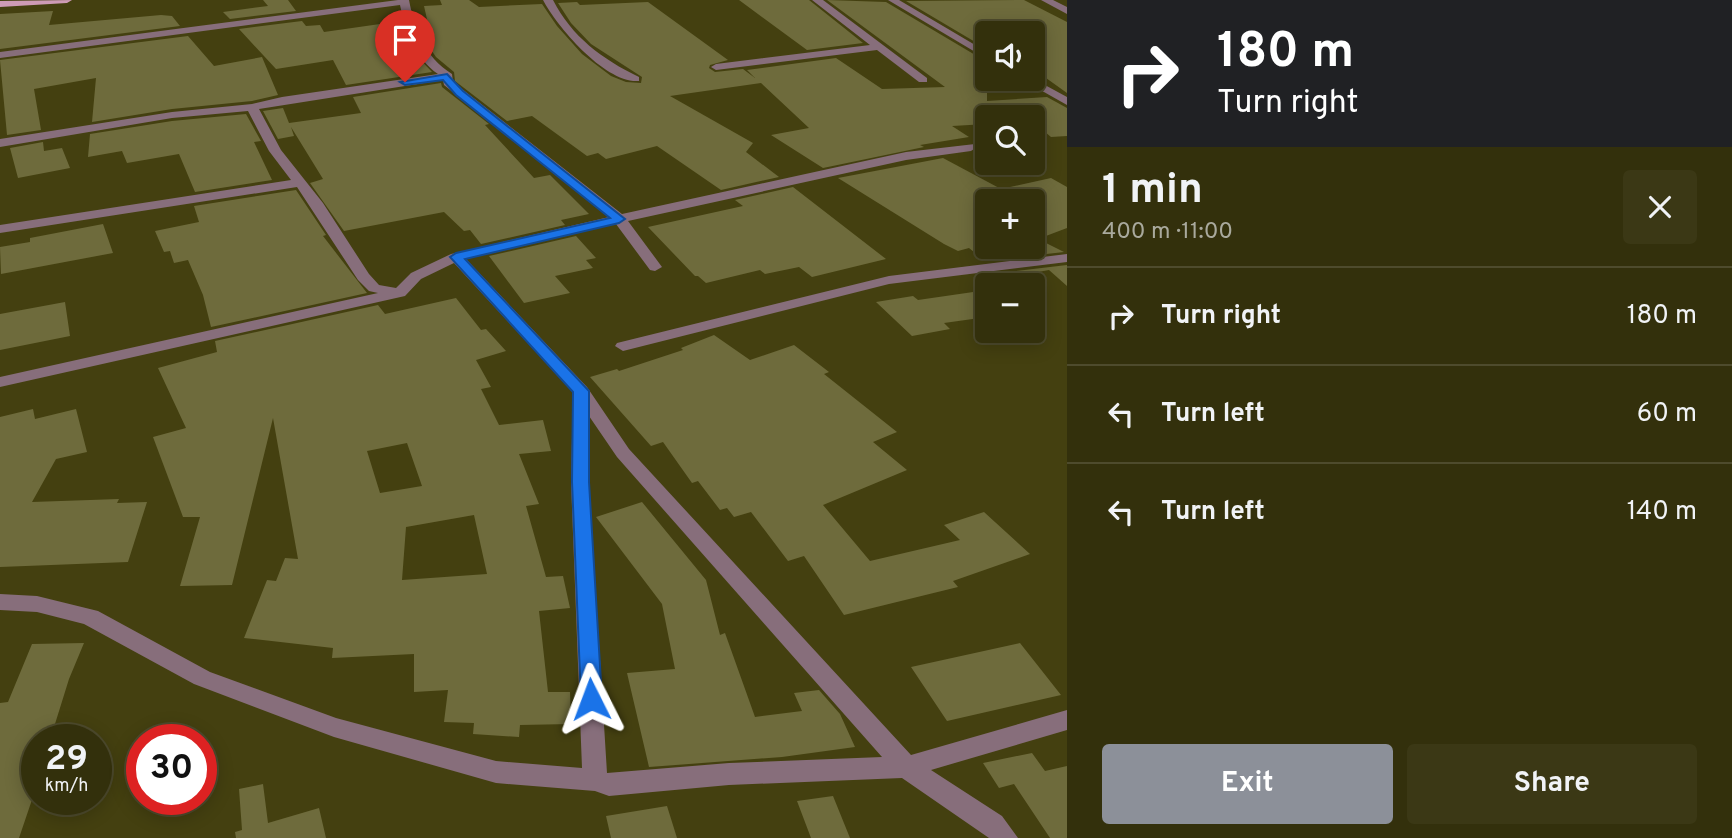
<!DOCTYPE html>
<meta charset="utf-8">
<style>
:root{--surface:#33300c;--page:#3b3815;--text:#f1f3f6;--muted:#a9a99d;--line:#4e4b2d;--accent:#8c9099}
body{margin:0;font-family:Overpass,sans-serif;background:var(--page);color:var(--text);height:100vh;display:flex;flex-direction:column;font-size:26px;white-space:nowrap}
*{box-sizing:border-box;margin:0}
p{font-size:23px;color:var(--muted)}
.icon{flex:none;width:38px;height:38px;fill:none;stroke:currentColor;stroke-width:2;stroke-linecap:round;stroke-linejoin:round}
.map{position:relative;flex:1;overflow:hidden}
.sheet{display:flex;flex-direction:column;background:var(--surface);width:665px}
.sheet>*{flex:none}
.hud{background:#202124;color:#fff;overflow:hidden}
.controls{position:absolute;left:975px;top:21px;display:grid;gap:14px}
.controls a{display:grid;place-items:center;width:70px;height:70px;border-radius:7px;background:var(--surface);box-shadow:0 4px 18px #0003,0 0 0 2px var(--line);font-size:35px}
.speed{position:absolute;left:21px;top:724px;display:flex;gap:14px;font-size:35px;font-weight:700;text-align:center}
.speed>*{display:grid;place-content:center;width:91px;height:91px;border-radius:50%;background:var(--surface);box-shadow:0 4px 18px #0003,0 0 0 2px var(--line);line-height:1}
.speed small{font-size:18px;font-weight:400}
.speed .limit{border:10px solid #d22;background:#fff;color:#111}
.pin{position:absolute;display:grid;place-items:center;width:60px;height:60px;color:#fff;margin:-72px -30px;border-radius:50% 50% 50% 0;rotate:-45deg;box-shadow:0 0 7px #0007}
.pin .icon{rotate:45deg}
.me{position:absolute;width:77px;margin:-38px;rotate:357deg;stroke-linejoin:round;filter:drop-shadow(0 0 5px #0008)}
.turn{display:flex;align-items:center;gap:24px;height:147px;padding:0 35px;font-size:32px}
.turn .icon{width:91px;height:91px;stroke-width:2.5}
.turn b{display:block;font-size:49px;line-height:60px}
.round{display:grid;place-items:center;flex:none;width:74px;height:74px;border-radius:7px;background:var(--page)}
.head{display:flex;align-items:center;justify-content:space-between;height:119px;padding:0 35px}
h1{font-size:42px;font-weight:700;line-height:52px}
.action{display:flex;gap:14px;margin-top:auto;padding:14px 35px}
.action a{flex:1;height:80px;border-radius:7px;background:var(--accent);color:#fff;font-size:28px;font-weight:700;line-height:80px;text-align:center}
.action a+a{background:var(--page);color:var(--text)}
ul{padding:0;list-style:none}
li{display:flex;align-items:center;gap:21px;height:98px;padding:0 35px;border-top:2px solid var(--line)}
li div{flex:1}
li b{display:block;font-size:26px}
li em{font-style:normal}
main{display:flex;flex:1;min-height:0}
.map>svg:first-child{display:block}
</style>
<main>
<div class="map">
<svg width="1067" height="838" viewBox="0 0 1067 838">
<rect width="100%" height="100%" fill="#444010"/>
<path fill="#6e6b3c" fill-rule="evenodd" d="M263,0H288L296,11L230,19L223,12L268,6Z
M440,0H469L479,7L542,4L557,26L582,54L611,76L626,82L641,83L642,77L591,44L571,23L558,3L577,2L580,5L648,2L728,60L710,65L709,68L715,72L743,69L755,78L747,70L836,58L882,89L945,87L827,0L886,2L987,62V101L1047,97L1067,108V136L1051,137L1032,121V117H987V124L952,126L969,137L920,145L924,147L823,168L771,135L809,128L761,83L670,96L753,143L746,152L779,177L721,190L657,146L606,159L598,153L587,156L532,116L507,121L455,81L454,72L436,57L425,41L420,29L429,28L424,6L442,5Z
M739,0H809L863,43L807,50Z
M1024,0L1067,22V93L1032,68V31L987,33V49L906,1Z
M53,11L49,25L161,15L172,16L180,26L0,49V14Z
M302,21L306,26L320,25L324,32L380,24L388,33L405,31L415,54L432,72L346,85L333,60L276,69L239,29Z
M188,36L214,66L262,57L278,95L252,101L172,109L92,122L96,78L34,89L41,130L7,135L0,60Z
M441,83L442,87L489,124L485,125L534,178L550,175L589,214L561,220L565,225L481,244L470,230L464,231L444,212L344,231L310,183L323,179L291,127L294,136L278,139L263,111L283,108L289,123L361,113L353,97Z
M246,114L261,141L254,142L272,180L195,192L179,154L127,163L122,151L88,157L90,134L172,121Z
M43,142L44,151L62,148L70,168L18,178L10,148Z
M943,158L1001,189L1051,178L1067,187V228L1038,239L1064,252L985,261L969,248L958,251L944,244L838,178ZM987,201H1032V247H987Z
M793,187L886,259L812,277L799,267L765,274L760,270L706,283L698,276H695L648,227L743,206L735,200Z
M296,190L326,235L323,236L367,293L211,327L203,295L188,260L174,263L170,251L164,252L155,231L199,222L194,206Z
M103,224L113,253L1,274L0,247L30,242V238Z
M576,236L596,258L586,260L593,268L555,276L570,293L524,303L489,256Z
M1067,265V286L1049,270L1005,278L999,273Z
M987,290V317L944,323L950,329L912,336L876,302L913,296L918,300Z
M456,298L481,330L486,329L506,351L476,360L491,387L481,389L499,425L543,420L551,451L519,454L539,504L526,506L546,577L563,576L570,608L539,611L548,692H570L571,724L520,725L519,737L473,734L474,723L444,722L448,690L414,692V654L332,658L333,648L244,638L267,580L276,581L285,558L298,559L273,418L232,585L180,586L200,517H183L153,437L186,428L158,368L217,352L215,341L378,305L385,314ZM407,443L422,486L380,493L367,451ZM474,515L487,574L402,580L406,527Z
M65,302L70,336L0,350V314Z
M714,335L750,360L794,345L829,372L824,374L897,432L873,442L907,470L823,505L870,561L960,540L944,525L984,512L1030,554L953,581L958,587L844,615L804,556L788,561L751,512L734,517L727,508L720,510L698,481L692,483L663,442L651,446L590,377L617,369L619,371L683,350L681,348Z
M33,409L35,419L76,409L87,452L56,459L32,502L119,499L117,503L147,502L128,562L0,567V417Z
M642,502L706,580L720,635L725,633L755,717L802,711L794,693L819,690L840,714L855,747L782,757L649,767L627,673L675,669L662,604L596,517Z
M84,643L69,679L50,740H37V785L19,838H0V703L8,702L32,644Z
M1020,643L1061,695L947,721L911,667Z
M1032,753L1045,771L1067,766V838H1050L1014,784L999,788L983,763Z
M263,784L268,823L319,808L326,838H236L235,832L242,830L239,789Z
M833,796L850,838H811L797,801Z
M667,806L677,838H611L606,816Z"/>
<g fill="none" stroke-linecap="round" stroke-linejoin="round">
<path fill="#876e7b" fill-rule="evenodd" d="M398,0H409C415,31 424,56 452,74L453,82L622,214L906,152L975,144L977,147L971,151L906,160L628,221L662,267L655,271L650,270L616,224L466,259L587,387L629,449L911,755L1067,710V730L931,770L1002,816L1018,838H989L902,778L729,785L609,796L595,791L496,783L334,737L194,684L84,624L37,612L0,610V594L37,596L98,611L210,672L336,718L496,761L582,768L571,482L573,392L454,263L421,279L405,296L0,387V377L378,293L369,291L358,280L297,187L0,233V225L291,180L269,151L248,111L172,118L0,147V139L172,112L252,104L282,97L438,74C415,58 406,32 400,5L0,58V52ZM443,80L444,85L609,217L451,254L411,273L396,288L379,285L369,274L323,203L281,150L259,109ZM589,416L617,457L882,757L729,763L607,773L589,482Z
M543,0H553C572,37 602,59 639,77V81C606,84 557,27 543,0Z
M812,0H823L927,78V82H919L877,50L716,70L711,67L716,64L870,45Z
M888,0H899L987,52V59Z
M1041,0H1053L1067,7V14Z
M1032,78L1067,97V105L1021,79Z
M1067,254V262L889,284L623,351L615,346L617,343L889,276Z"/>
<path fill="#ce9bb6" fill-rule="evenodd" d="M72,0L67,3L0,7V1Z"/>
</g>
<path fill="#1a73e8" stroke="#114b97" stroke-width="2" d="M447,74L463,91L625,219L619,223L465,259L589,391V482L602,699L599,705L591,708L584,705L581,699L572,482L573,392L450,257L456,253L610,218L456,95L443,80L405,85L400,82Z"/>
</svg>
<div class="controls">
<a><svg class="icon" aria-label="sound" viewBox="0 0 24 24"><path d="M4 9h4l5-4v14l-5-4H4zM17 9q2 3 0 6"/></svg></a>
<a><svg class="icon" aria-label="search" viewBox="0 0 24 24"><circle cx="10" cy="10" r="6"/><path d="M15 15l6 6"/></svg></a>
<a>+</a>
<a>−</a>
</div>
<div class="speed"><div>29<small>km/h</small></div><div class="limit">30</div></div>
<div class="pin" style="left:405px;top:82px;background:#d93025"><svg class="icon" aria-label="arrive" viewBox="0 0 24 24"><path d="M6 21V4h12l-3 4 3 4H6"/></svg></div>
<svg class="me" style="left:591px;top:699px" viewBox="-20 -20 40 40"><path d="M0-17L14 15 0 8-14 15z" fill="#1a73e8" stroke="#fff" stroke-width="4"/></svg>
</div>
<section class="sheet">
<div class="hud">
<div class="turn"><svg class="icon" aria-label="right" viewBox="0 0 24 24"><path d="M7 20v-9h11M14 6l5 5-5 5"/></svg><div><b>180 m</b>Turn right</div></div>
</div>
<div class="head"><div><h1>1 min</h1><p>400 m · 11:00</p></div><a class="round"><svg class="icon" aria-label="close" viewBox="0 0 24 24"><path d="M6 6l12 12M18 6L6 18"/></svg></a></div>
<ul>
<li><svg class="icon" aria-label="right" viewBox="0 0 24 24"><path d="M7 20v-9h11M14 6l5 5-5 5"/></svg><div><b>Turn right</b></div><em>180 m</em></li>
<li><svg class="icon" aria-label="left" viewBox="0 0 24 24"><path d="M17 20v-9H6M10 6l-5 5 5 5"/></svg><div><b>Turn left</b></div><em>60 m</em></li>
<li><svg class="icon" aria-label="left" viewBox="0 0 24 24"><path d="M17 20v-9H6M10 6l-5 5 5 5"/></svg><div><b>Turn left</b></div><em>140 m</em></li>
</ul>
<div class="action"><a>Exit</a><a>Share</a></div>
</section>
</main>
